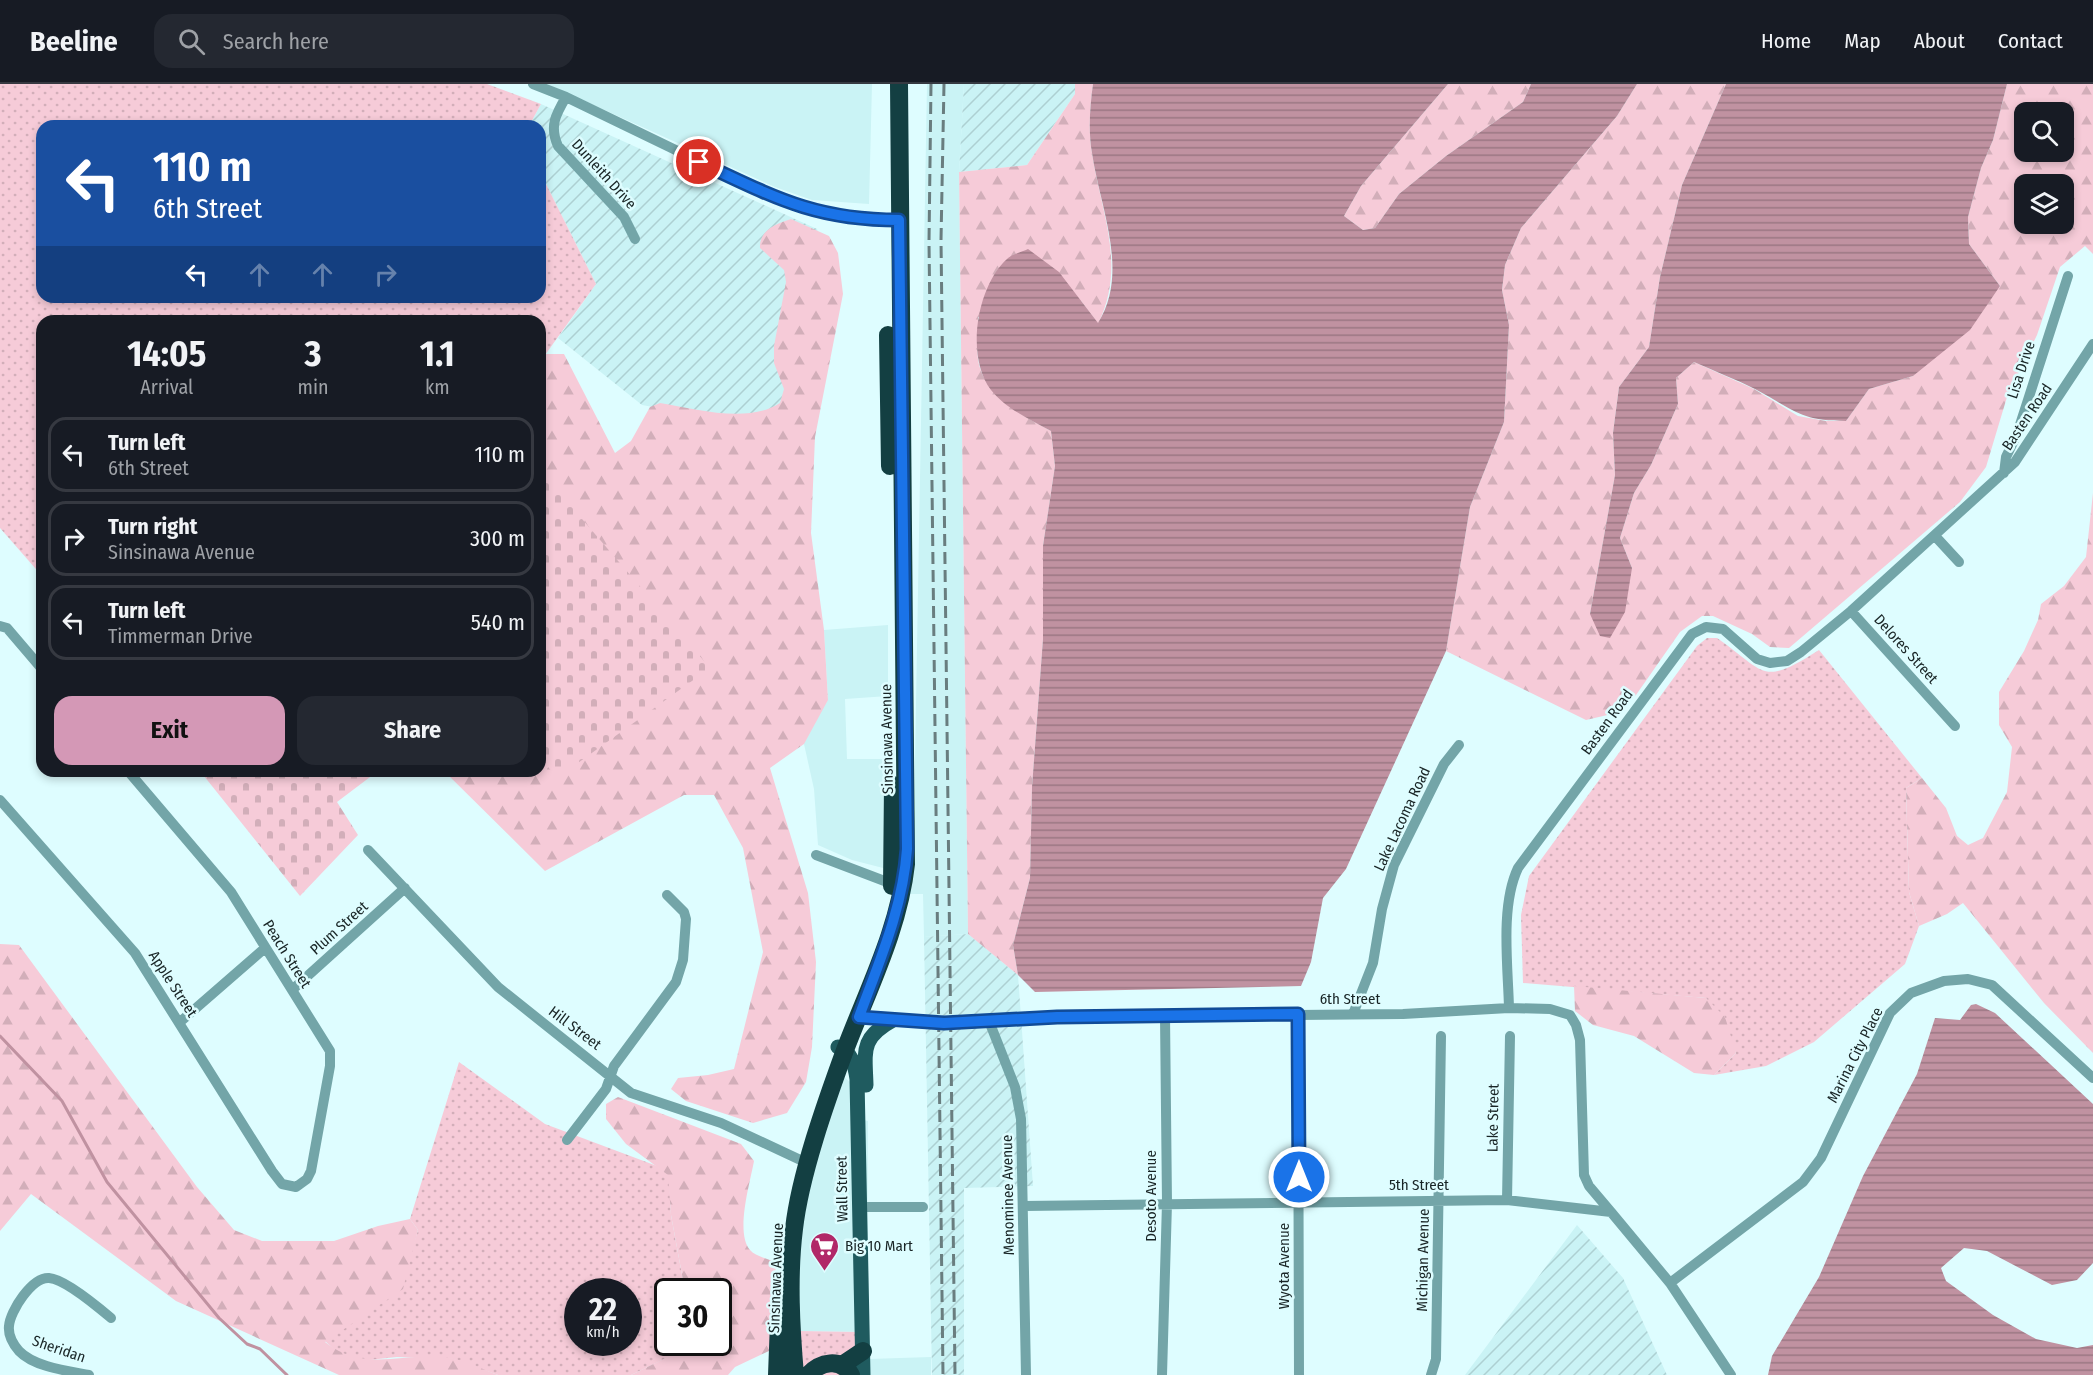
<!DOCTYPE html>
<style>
:root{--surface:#171b24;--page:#242831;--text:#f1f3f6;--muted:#9ea1a6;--line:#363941;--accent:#d498b6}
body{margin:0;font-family:"Fira Sans Condensed",sans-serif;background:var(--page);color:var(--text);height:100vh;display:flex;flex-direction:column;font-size:22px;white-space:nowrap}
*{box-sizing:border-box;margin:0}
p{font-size:20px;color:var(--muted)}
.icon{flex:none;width:33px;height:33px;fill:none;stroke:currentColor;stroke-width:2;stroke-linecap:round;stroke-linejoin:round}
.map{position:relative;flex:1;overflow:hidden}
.sheet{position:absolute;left:36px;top:231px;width:510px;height:462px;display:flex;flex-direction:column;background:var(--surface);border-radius:18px;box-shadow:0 3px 9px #0003}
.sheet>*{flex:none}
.banner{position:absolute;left:36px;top:36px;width:510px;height:183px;border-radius:18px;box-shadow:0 3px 9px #0003;background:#1a4fa0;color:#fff;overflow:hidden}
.buttons{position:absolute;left:2014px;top:18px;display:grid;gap:12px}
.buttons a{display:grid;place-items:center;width:60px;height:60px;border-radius:12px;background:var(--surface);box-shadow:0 3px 9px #0003;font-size:30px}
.speed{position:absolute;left:564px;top:1194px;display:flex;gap:12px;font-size:30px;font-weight:700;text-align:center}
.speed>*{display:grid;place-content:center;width:78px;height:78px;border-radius:50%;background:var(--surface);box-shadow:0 3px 9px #0003;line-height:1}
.speed small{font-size:15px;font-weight:400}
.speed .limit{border:3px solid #111;border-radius:9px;background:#fff;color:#111}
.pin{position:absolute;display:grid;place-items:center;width:51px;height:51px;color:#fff;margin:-26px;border:3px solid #fff;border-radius:50%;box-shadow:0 2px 6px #0007}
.me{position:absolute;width:66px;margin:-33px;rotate:0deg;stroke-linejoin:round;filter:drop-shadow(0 0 4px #0008)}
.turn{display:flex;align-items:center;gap:21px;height:126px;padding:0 18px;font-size:27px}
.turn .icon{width:78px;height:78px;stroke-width:2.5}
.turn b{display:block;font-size:42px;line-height:51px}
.lanes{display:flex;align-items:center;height:57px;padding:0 18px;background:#0003;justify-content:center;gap:30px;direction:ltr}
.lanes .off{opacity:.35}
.eta{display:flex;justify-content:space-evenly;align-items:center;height:102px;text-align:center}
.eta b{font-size:36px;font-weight:700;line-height:42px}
.primary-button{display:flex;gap:12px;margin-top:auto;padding:12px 18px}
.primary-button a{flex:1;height:69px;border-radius:18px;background:var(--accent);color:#111;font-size:24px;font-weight:700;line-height:69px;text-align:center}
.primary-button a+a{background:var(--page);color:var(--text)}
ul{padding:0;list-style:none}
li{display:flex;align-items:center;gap:18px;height:75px;margin:0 12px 9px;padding:0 6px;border:3px solid var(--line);border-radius:18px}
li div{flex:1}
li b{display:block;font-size:22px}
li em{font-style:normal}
header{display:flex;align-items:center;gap:36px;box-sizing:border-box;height:84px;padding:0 30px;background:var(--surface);border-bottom:2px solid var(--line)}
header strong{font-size:28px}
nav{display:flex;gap:33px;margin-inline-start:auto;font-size:21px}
.search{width:420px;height:54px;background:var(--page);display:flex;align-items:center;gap:15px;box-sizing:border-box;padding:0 21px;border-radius:18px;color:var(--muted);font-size:22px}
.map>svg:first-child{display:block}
</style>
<header>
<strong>Beeline</strong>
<div class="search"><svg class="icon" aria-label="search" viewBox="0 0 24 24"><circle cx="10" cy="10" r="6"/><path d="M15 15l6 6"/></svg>Search here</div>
<nav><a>Home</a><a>Map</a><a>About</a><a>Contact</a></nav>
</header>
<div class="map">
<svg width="2093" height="1291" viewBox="0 0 2093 1291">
<defs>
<pattern id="industrial-furrows" width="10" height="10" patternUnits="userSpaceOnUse" patternTransform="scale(1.5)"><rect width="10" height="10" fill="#caf3f5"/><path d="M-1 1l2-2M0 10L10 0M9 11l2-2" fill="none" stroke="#add0d2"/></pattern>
<pattern id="grass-dots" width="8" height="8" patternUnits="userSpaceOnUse" patternTransform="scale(1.5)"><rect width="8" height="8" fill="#f6cbd8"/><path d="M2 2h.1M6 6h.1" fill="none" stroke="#d2aeb9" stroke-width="1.8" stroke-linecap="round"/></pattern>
<pattern id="forest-firs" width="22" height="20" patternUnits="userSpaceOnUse" patternTransform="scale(1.5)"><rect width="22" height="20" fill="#f6cbd8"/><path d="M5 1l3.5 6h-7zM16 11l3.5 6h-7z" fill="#d2aeb9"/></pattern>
<pattern id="cemetery-stones" width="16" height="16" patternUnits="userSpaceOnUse" patternTransform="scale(1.5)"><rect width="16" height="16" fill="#f6cbd8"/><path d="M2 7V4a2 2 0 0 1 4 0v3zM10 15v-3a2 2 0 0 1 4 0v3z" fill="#d2aeb9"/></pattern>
<pattern id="water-rules" width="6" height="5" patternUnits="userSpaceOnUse" patternTransform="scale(1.5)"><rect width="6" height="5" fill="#c092a1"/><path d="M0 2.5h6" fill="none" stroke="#9b7783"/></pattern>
</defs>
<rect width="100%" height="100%" fill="#defdff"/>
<path fill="#caf3f5" d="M547,0H872L869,120L812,116L775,103Z
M927,0H964L959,88L968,850L924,853L923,810H910L913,789Z
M888,541V612L845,615L847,675H887V785L852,776L818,761L814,705L804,660L802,618L828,616L824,546Z
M844,993L850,998L852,1033L868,1037L867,1248L799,1247L796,1184L806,1100Z
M931,1273V1291H869V1275Z"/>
<path fill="url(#industrial-furrows)" d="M964,0H1075V10L1027,81L959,88Z
M541,20L817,145L828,182L815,353L642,321L558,254L596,200L540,88V42H529Z
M968,850L1018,891L1033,1102L964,1104V1291H932L924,853Z
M1577,1141L1623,1194L1667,1291H1465Z"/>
<path fill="url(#grass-dots)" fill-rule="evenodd" d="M0,0H487L541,20L529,42H42V213H540V88L596,200L540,278V237H42V492L0,444Z
M1707,554H1717C1767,589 1761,603 1819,566L1922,694L1906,704L1909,808L1919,842L1905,880L1814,958L1766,982L1714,991L1736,969L1706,914L1523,899L1521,831L1529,792L1697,562Z
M459,978L545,1040L657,1082L669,1091L671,1131L685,1207L668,1208V1258L682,1259L677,1269L631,1291H498L453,1275L397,1273L359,1277L338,1269L325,1257L339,1247L411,1169L418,1146L410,1135ZM578,1208H628V1258H578Z
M799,1247L861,1248V1291H789Z"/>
<path fill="url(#forest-firs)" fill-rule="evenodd" d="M1075,0H1093C1090,22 1088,47 1092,69C1101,129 1127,181 1098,240L1081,217L978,233C979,248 975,270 980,284C990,316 1024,332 1051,347L1055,382L1043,462V555L1032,703L1030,794L1013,861L1018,891L968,850L959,88L1027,81L1075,10Z
M1448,0H1531L1523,18L1446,72L1399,110L1375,144L1363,146L1344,132L1361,102Z
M1637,0H1726L1682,101L1660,193L1649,263L1619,303L1613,349L1615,391L1590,530L1632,484L1620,454L1634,409L1651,381L1678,320L1676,294L1694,278L1754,305L1798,332L1826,337H1846L1869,305L1913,292L2000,202L1969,160L1968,133L1981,84L1993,56L2007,0H2093V170L2085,162L2060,183L2037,251L2007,313L1986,383L1960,418L1789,564L1770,563L1752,550L1713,532H1702L1680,548L1636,611L1616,629L1586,636L1446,567L1470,423L1504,338L1509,241L1502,206L1505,181L1521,144L1617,32ZM2025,28H2064V68H2025ZM2025,100H2064V140H2025Z
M791,135L829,152L838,169L843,210L815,353L811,449L824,546L828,616L804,660L770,684L808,809L816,878L812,963L806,998L787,1029L753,1039L686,1017L671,1005L678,994L708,991L734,985L763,868L743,764L714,711H684L545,787L444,687H540V278L546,270H564L615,369L631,357L650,323L660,319C696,325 748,340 780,319L784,305L774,279V262L786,198L784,186L760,164C759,146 776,140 791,135Z
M2093,409V969L2044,919L1963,819L1947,830L1919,842L1909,808L1906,704L1922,694L1946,724L1957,752L1968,761L1983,754L2007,708L2012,663L1999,641V608L2024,567L2038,536L2041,520L2064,502L2086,473Z
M0,860L19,861L197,1103L234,1146L262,1157H334L378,1142L410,1135L418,1146L403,1205L325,1258C367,1291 406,1265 454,1275C469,1278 484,1286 498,1291H339L176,1217L31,1110L0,1147Z
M1574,902L1706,914L1725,933L1736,969L1714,991L1694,989L1634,952L1593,941L1575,927Z
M618,1013L741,1060L754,1077C750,1099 735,1149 750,1166C755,1172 768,1175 776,1178L771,1266L735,1283L728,1291H631L676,1269L682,1259L718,1258V1208L685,1207L671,1131L668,1091L626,1060L606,1035V1020Z"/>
<path fill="url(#cemetery-stones)" d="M540,386L710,584L557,694L540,673Z
M200,687H378L337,718L358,751L300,812Z"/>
<path fill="url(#water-rules)" d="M1093,0H1448L1361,102L1344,132L1363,146L1375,144L1399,110L1446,72L1523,18L1531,0H1637L1617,32L1521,144L1505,181L1502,206L1509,241L1504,338L1470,423L1446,567L1346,785L1323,814L1311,878L1301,902L1035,908L1018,891L1013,861L1030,794L1032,703L1043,555V462L1055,382L1051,347C1031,336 1006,325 991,306C965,272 977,202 1007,175C1012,170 1022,168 1028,165L1059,188L1098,239C1130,188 1100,124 1092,69C1088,47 1090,22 1093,0Z
M1726,0H2007L1993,56L1981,84L1968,133L1969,160L2000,202L1970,246L1913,292L1869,305L1846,337C1799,337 1793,325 1755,305C1735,295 1714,287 1694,278L1676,294L1678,320L1651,381L1634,409L1620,454L1632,484L1625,528L1610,554L1600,552L1590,530L1615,391L1613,349L1619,303L1649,263L1660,193L1682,101Z
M1976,920L1995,929L2093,1020V1179L2077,1196L2052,1201L1987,1167L1964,1164L1941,1184L1946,1197L1993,1231L2036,1255L2077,1264L2093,1261V1291H1768L1772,1272L1819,1193L1863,1092L1917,990L1935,934L1960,936L1971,921Z"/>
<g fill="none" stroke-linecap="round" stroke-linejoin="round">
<path stroke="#c092a1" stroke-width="3" d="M0,952L62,1017L107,1098L219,1234L247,1260L260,1265L287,1291"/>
<path stroke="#73a5a8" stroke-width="10" d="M533,0L566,13L779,116L827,131L899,136
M566,13C556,30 549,42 558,62L624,133L635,155
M2004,389L2006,373L2017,350L2068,192
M1935,452L1959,478
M1851,527L1955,642
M0,542L7,544L42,585
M0,716L135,869L272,1087L282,1100L296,1103L307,1095L311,1087L330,982V967L231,808L128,687
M368,766L498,903L631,1009L721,1039L809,1080
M816,771L895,801
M292,906L405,804
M1509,924C1508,882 1500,822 1518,784L1692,550L1706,543L1723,545L1757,575L1770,579L1787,577L1801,568L1851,527L2015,378L2093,260
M1298,930L1299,1291
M1353,930L1373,879L1382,825L1394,781L1444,680L1459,661
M856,932L938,939L1057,933L1403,930L1509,924L1550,925L1570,931L1576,941L1580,956L1584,1091L1589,1102L1611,1128
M989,937L1015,1003L1021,1035L1026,1291
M180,938L265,864
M567,1056L606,1005L614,982L676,898L683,876L686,835L684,828L667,811
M1507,1116L1510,952
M1024,1122L1507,1116L1611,1128L1670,1199L1731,1291
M861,1123H923
M1670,1199L1803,1098L1821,1074L1890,929L1911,909L1944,897L1968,895L1992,901L2093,994
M89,1291C68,1287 34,1283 19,1267C13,1260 8,1251 9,1242C10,1227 32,1193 49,1194C65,1195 98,1223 111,1234
M1162,1291L1167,1119L1165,932
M1431,1291L1436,1275L1441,952"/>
<path stroke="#1f5b5f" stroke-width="15" d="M838,963C852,969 855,981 857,995L863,1291
M866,1001C865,967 860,954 893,936"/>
<path stroke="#133f42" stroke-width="18" d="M888,251L890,382
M892,802L893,701
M842,1281L863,1267
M777,1291L780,1211
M795,1291C791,1244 788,1193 794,1145C800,1091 826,1018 845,966C868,905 899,845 906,780L899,0
M808,1291C820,1278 841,1273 851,1291"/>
<path stroke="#697d7f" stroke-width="3" stroke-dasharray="12 6" stroke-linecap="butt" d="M931,0L929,158L943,1291
M944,0L941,156L955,1291"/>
</g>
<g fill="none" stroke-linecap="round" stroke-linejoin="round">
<defs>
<path id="route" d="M699,78C774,113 814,136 899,136L907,765C903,824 879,878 859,933L944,939L1057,933L1298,930L1299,1093"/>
</defs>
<use href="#route" stroke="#114b97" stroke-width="15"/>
<use href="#route" stroke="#1a73e8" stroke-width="10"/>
</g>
<defs>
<symbol id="supermarket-pin" viewBox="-11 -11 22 30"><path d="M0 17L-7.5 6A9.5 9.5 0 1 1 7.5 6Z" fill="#b12868" stroke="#defdff"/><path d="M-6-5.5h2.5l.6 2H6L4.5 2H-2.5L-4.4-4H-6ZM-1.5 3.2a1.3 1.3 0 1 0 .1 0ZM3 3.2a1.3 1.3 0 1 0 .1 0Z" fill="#fff"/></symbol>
</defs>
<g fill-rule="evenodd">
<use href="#supermarket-pin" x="808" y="1146" width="33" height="45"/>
</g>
<g text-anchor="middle" stroke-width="5" stroke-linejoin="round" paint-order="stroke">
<g font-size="15" fill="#182425" stroke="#defdff">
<text transform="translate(604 90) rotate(48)" y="5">Dunleith Drive</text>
<text transform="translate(2021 286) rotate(-72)" y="5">Lisa Drive</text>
<text transform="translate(2027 333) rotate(-56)" y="5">Basten Road</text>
<text transform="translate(1906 565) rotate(48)" y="5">Delores Street</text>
<text transform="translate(1607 638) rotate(-54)" y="5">Basten Road</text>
<text transform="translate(887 655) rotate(-91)" y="5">Sinsinawa Avenue</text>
<text transform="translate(1402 735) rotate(-65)" y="5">Lake Lacoma Road</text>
<text transform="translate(339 844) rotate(-42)" y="5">Plum Street</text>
<text transform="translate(287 870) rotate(58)" y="5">Peach Street</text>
<text transform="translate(173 900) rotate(57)" y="5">Apple Street</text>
<text x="1350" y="920">6th Street</text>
<text transform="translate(575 944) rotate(37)" y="5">Hill Street</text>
<text transform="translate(1855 971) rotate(-63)" y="5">Marina City Place</text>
<text transform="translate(1493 1034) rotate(-89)" y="5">Lake Street</text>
<text x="1419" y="1106">5th Street</text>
<text transform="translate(842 1105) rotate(-91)" y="5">Wall Street</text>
<text transform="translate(1008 1111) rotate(-91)" y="5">Menominee Avenue</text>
<text transform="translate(1151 1112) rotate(-90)" y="5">Desoto Avenue</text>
<text transform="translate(1423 1176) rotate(-89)" y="5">Michigan Avenue</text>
<text transform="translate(1284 1182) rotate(-90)" y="5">Wyota Avenue</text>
<text transform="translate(776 1194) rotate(-88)" y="5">Sinsinawa Avenue</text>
<text transform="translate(59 1265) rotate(19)" y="5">Sheridan</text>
</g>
<g font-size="15" fill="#182425" stroke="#defdff" text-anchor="start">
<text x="845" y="1167">Big 10 Mart</text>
</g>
</g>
</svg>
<div class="buttons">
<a><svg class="icon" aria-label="search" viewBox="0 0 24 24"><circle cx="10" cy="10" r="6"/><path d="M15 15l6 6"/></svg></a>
<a><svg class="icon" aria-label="layers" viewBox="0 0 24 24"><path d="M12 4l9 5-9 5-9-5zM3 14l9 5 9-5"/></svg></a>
</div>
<div class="speed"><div>22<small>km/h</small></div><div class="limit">30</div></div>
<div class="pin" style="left:699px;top:78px;background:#d93025"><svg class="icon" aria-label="arrive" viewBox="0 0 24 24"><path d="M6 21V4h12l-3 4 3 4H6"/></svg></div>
<svg class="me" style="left:1299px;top:1093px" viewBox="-20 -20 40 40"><circle r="17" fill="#1a73e8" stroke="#fff" stroke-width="3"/><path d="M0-11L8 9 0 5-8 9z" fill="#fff"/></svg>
<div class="banner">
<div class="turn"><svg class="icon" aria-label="left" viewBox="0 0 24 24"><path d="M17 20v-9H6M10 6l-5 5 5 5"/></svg><div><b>110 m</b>6th Street</div></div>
<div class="lanes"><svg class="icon" aria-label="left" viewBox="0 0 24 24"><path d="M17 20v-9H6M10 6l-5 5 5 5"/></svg><svg class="icon off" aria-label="ahead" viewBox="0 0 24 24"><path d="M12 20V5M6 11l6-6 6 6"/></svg><svg class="icon off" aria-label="ahead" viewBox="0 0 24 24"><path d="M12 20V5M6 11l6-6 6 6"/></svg><svg class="icon off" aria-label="right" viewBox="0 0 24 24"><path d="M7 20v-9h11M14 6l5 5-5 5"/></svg></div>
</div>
<section class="sheet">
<div class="eta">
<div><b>14:05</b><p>Arrival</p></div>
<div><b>3</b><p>min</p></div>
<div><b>1.1</b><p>km</p></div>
</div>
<ul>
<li><svg class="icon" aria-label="left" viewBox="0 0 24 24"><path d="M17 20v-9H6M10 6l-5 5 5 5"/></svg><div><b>Turn left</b><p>6th Street</p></div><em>110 m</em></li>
<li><svg class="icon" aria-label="right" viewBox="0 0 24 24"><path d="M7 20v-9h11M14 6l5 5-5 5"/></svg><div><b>Turn right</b><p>Sinsinawa Avenue</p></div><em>300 m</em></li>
<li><svg class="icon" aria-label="left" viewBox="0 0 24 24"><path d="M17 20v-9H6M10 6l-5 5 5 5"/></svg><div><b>Turn left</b><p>Timmerman Drive</p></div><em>540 m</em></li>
</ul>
<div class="primary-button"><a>Exit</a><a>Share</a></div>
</section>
</div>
